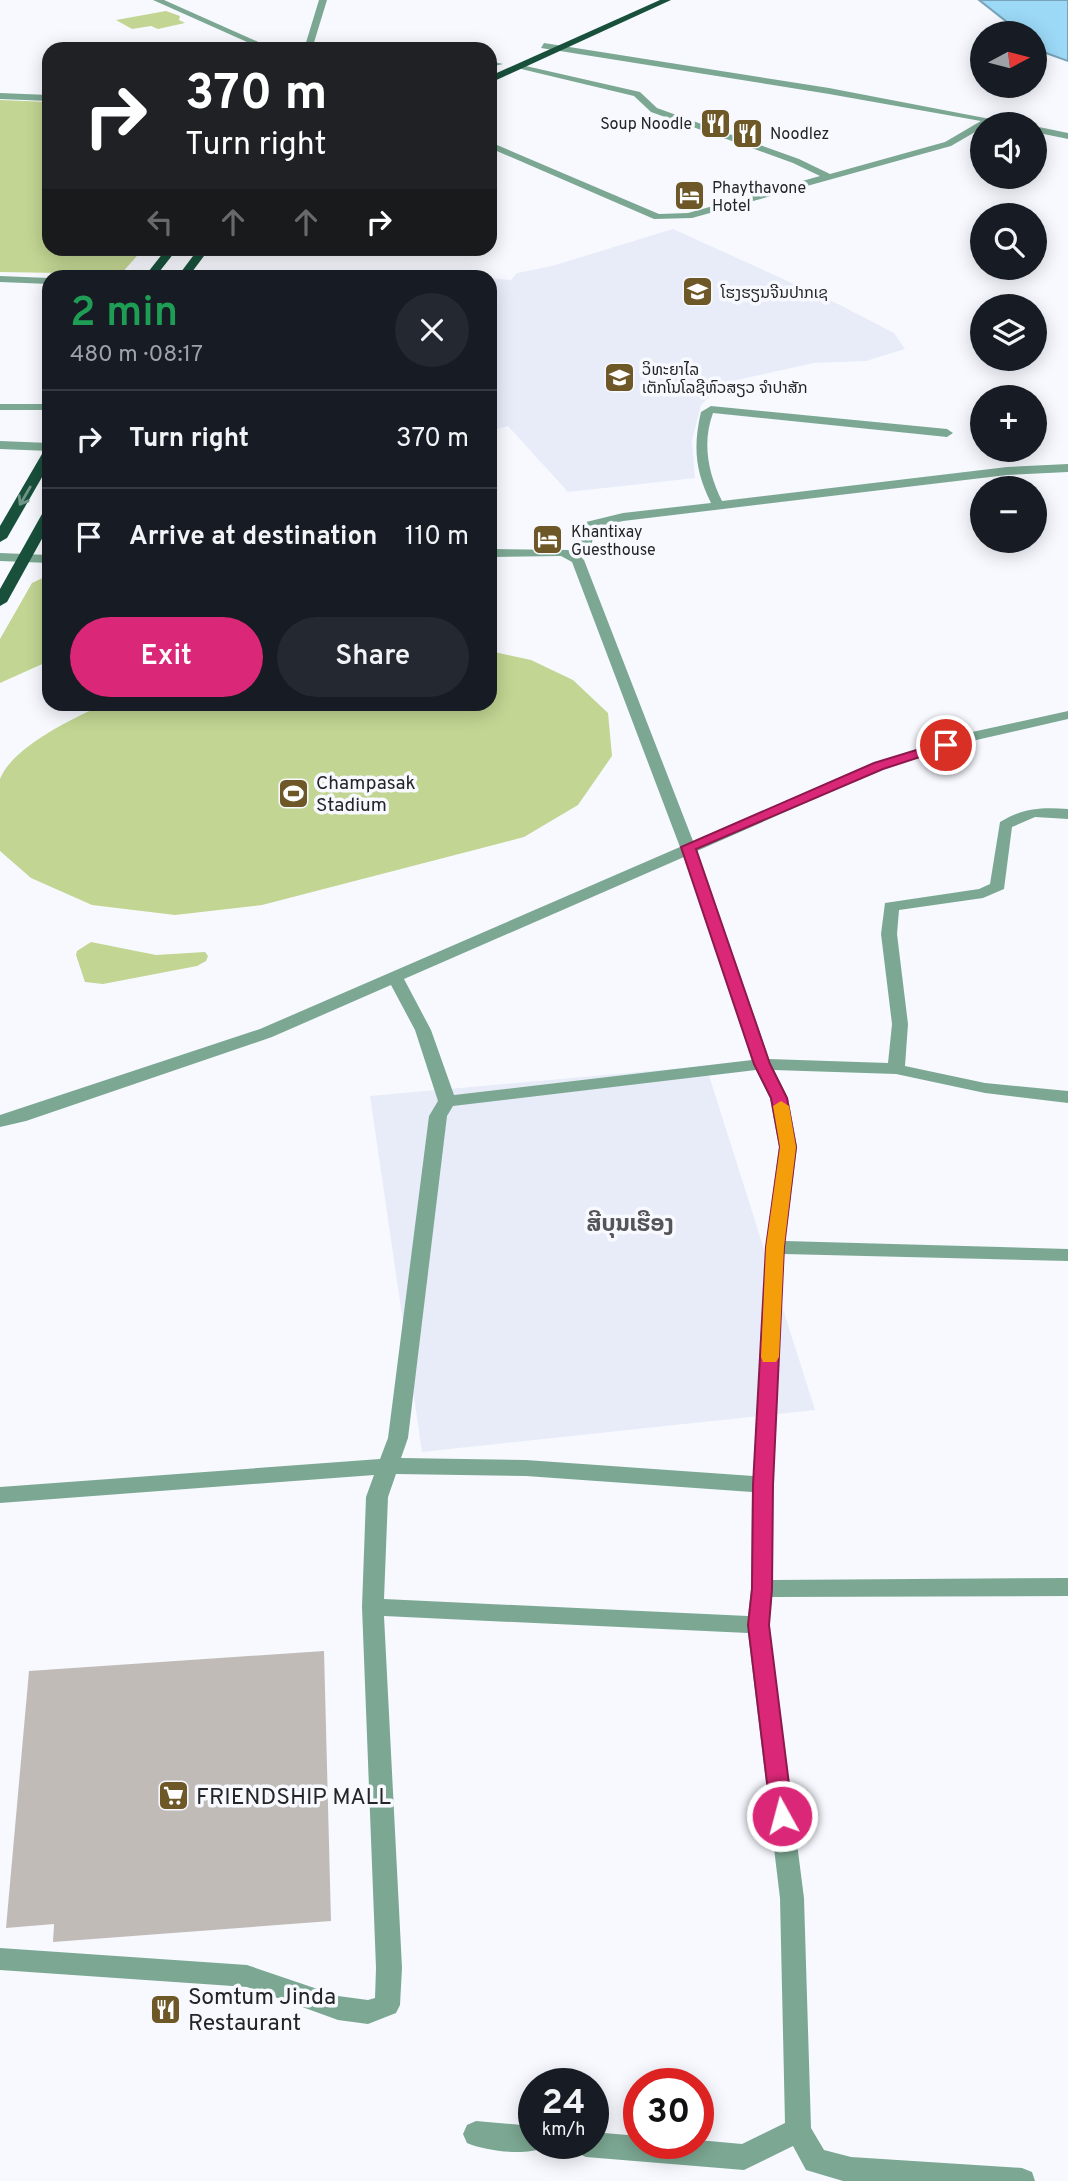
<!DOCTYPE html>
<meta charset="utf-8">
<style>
:root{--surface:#171b24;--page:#242831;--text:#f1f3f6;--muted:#9ea1a6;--line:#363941;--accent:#db2777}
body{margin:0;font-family:Overpass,"Noto Sans Lao",sans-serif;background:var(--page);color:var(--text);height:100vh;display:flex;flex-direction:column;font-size:26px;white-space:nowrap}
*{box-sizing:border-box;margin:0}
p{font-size:23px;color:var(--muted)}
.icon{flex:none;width:38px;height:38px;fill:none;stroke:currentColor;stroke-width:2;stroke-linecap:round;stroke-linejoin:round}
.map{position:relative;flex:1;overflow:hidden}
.drawer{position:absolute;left:42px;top:270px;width:455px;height:441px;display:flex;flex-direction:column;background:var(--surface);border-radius:21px;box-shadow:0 4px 18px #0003}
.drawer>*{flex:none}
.top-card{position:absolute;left:42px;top:42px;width:455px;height:214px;border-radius:21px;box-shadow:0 4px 18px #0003;background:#202124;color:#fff;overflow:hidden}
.needle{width:46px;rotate:83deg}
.controls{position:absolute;left:970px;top:21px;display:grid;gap:14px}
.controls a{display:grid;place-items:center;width:77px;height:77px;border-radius:50%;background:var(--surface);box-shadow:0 4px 18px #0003;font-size:35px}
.speed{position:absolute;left:518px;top:2068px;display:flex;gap:14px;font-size:35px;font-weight:700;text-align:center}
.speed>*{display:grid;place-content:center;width:91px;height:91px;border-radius:50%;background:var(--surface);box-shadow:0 4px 18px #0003;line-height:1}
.speed small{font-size:18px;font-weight:400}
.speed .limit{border:10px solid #d22;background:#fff;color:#111}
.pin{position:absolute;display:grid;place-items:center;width:60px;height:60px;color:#fff;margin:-30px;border:4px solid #fff;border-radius:50%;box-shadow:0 2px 7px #0007}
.me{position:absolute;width:77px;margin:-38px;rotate:353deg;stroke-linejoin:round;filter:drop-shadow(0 0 5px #0008)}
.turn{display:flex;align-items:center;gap:24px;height:147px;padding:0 28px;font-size:32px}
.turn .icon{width:91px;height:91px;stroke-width:2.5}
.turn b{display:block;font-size:49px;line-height:60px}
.lanes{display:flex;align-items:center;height:66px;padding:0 28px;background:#0003;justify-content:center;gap:35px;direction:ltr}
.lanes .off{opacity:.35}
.round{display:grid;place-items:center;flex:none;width:74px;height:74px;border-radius:37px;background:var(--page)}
.overview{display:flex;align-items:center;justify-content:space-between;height:119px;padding:0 28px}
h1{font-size:42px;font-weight:600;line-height:52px;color:#1e9e55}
.primary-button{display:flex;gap:14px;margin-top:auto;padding:14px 28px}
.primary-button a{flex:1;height:80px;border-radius:42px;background:var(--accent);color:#fff;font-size:28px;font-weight:600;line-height:80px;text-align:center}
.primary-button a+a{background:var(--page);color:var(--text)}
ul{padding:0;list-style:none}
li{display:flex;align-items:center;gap:21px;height:98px;padding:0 28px;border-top:2px solid var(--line)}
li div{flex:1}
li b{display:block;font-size:26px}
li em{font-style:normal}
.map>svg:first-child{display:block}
</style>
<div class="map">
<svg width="1068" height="2181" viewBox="0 0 1068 2181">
<rect width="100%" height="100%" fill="#f7f9ff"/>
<path fill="#e8ecf9" d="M673,229L838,304L894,333L905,349L866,361L814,363L724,383L701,405L692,440L695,478L568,492L508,426L490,431V278L511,280L517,273L552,266Z
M706,1066L815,1410L422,1452L370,1096Z"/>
<path fill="#c2d592" d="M166,11L180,16L179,20L185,23L158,29L151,26L132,29L116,20Z
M0,100L49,102V248L143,249L121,274L0,272Z
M49,575V661L0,683V639L32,583Z
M490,651L531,660L573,680L608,713L612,756L578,805L524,837L262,905L175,915L92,905L31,878L0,851C0,836 0,791 0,779C12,747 75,717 105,704H490Z
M91,942L156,955L205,952L208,956L206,961L197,966L103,984L85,982L76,955L77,951Z"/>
<path fill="#9cd9f7" stroke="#78a3b9" stroke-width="2" d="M979,0H1068V61L1046,53L1034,44V33H1021Z"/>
<path fill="#c1bbb8" d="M324,1651L331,1921L53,1942L54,1924L6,1928L29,1671Z"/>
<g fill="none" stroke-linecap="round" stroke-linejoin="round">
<path fill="#7ca893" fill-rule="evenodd" d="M153,0H164L274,49H263Z
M319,0H327L312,49H304Z
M544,43L829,88L1016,124L985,122L987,124H982V128L951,146L692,218L654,219L490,148V142L659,214L688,213L820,176L793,163L651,112L634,96L517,68V64L640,92L657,108L799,159L830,174L945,142L981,121L829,94L541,48Z
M490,61L503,64L490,67Z
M0,93L49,95V101L0,99Z
M1034,126L1068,133V139L1034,132Z
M0,276L49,278V284L0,282Z
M0,404H49V410H0Z
M711,406L947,429L953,433L947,437L713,413C702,443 708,473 722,501L1007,467L1068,464V472L1007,475L623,521L596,527L591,546L579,555L584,560L693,841L873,763L963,734L1068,711V719L972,741L883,769L697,851L769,1059L888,1063L892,1024L881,934L885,903L979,889L990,884L1000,822C1022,808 1042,807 1068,809V819L1035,817L1012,827L1004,889L983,898L899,910L897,934L908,1024L905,1066L985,1083L1068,1091V1103L985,1093L896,1074L774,1070L788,1098L797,1147L785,1241L1068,1249V1261L784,1254L773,1485V1580L1068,1578V1596L772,1597L769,1625L804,1898L811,2128L824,2150L851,2157L1022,2168L1032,2172L1035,2181H843L806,2170L793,2146L744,2170L586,2157L577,2153L573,2144H593V2132L639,2136V2144H698V2140L742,2144L785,2123L780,1898L748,1633L384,1616L402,1968L400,2005L396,2013L368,2024L338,2020L247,1987L0,1970V1948L247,1965L338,1996L368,2000L375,1998L376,1968L362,1607L366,1497L374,1475L0,1503V1487L380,1459L388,1438L429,1116L438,1101L415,1030L391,985L272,1037L26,1121L0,1127V1115L260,1029L680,847L572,562L561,556L490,557V549L569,550L579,544L586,522L623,513L711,503C695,471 693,446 701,412ZM684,857L752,1060L454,1095L431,1030L404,979ZM756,1070L770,1098L779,1147L766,1247L753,1476L526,1460L401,1458L408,1438L447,1116L453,1106ZM396,1474L526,1476L752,1492L751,1589L748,1616L384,1599L388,1497Z
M0,441L49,443V451L0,449Z
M0,553L49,555V563L0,561Z
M476,2121L534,2126V2144H545L543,2148C524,2156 486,2151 467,2143L463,2134L467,2125Z"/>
<path fill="#18503b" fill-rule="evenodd" d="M660,0H671L490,83V76Z
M167,248H178L156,276H145Z
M199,248H210L189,276H178Z
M49,450V465L7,538L0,542V526L42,454Z
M49,510V526L7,602L0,606V589L42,514Z"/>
</g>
<defs><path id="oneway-shaft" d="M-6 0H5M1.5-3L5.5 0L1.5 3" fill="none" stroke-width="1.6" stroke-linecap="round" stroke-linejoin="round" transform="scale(1.75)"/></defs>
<use stroke="#719489" href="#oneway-shaft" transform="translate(25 496) rotate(120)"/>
<path fill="#db2777" stroke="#8e194d" stroke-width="2" d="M946,741L952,745L951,747L883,769L696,849L770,1064L787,1098L796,1147L784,1247L773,1485L772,1589L769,1625L793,1816L790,1823L782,1826L774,1823L771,1816L748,1625L752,1589L753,1485L766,1247L780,1147L771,1098L754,1064L681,847L874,763Z"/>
<path fill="#f59e0b" d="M781,1101L789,1106L796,1147L784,1247L779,1357L776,1362H763L761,1357L766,1247L780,1147L773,1106Z"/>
<defs>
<symbol id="restaurant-square" viewBox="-11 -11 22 22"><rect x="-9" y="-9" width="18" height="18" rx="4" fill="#6e5828" stroke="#f7f9ff"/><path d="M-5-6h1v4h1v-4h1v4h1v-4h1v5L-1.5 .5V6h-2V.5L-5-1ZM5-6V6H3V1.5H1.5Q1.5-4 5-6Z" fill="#fff"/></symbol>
<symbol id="hotel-square" viewBox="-11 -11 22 22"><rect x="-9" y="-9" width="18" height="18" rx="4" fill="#6e5828" stroke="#f7f9ff"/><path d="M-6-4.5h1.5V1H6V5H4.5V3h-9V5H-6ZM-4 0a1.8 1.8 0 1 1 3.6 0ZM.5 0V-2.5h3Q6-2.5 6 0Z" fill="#fff"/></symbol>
<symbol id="school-square" viewBox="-11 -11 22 22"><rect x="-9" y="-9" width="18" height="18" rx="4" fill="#6e5828" stroke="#f7f9ff"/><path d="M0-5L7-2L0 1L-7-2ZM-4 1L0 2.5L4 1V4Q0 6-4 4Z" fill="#fff"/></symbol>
<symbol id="university-square" viewBox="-11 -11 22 22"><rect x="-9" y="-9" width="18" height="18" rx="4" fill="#6e5828" stroke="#f7f9ff"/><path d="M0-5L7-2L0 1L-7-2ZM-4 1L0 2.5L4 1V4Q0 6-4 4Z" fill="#fff"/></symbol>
<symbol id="stadium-square" viewBox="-11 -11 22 22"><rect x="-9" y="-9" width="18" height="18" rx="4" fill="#6e5828" stroke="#f7f9ff"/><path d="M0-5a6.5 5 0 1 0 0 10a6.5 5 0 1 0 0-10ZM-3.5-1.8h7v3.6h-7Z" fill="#fff"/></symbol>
<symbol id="supermarket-square" viewBox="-11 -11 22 22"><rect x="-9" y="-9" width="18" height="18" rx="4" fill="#6e5828" stroke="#f7f9ff"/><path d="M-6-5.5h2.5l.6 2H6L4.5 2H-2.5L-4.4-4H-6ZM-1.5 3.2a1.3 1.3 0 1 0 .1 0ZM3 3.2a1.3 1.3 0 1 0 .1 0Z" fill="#fff"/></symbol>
</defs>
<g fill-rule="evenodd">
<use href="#restaurant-square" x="698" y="106" width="35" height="35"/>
<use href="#restaurant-square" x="730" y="116" width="35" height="35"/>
<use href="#hotel-square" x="672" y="178" width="35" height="35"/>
<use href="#school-square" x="680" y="274" width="35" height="35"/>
<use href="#university-square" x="602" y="360" width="35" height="35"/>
<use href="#hotel-square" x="530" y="522" width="35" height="35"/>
<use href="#stadium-square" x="276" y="776" width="35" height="35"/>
<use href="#supermarket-square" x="156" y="1778" width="35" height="35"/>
<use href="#restaurant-square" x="148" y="1992" width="35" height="35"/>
</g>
<g text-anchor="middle" stroke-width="7" stroke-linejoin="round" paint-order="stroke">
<g font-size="16" fill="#242527" stroke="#f7f9ff" text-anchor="start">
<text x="692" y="129" text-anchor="end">Soup Noodle</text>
<text x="770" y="139">Noodlez</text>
<text x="712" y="193">Phaythavone<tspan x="712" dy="18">Hotel</tspan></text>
<text x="721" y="298">ໂຮງຮຽນຈີນປາກເຊ</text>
<text x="642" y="375">ວິທະຍາໄລ<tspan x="642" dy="18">ເຕັກໂນໂລຊີຫົວສຽວ ຈຳປາສັກ</tspan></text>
<text x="571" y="537">Khantixay<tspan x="571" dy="18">Guesthouse</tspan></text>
</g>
<g font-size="19" fill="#242527" stroke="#f7f9ff" text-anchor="start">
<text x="316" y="789">Champasak<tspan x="316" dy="22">Stadium</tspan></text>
</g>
<g font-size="23" font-weight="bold" fill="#54555a" stroke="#f7f9ff">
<text x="630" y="1231">ສີບຸນເຮືອງ</text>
</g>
<g font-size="23" fill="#242527" stroke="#f7f9ff" text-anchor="start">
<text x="196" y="1804">FRIENDSHIP MALL</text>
<text x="188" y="2004">Somtum Jinda<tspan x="188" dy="26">Restaurant</tspan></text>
</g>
</g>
</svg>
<div class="controls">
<a><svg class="needle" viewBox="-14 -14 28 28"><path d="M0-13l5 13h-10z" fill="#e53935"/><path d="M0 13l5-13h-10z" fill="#9ea1a6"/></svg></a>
<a><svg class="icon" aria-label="sound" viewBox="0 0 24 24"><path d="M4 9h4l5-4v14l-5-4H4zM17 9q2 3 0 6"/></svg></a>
<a><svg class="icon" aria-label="search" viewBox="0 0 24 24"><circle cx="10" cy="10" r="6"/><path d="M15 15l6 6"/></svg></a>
<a><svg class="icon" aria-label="layers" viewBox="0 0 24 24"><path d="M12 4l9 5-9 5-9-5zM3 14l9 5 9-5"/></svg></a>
<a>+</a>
<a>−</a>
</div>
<div class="speed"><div>24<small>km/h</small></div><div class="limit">30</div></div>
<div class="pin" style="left:946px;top:745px;background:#d93025"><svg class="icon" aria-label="arrive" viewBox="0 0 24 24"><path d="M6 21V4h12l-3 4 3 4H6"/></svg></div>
<svg class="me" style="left:782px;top:1816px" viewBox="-20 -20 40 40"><circle r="17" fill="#db2777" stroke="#fff" stroke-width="3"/><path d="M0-11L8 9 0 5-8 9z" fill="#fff"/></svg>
<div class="top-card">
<div class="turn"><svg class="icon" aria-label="right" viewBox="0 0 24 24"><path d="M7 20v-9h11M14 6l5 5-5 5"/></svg><div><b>370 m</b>Turn right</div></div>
<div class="lanes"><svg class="icon off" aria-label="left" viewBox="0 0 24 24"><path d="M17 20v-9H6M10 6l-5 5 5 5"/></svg><svg class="icon off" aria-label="ahead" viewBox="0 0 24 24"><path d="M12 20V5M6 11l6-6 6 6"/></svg><svg class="icon off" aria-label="ahead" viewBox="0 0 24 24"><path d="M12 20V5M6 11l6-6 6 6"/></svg><svg class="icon" aria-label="right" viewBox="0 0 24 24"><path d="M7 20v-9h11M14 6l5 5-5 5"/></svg></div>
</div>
<section class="drawer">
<div class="overview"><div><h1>2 min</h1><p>480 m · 08:17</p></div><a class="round"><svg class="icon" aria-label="close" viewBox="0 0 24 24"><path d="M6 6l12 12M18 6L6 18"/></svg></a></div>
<ul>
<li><svg class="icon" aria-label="right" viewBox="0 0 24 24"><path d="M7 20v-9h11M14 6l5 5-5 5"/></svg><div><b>Turn right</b></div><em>370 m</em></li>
<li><svg class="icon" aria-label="arrive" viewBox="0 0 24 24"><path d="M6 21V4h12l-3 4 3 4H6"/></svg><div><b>Arrive at destination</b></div><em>110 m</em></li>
</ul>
<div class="primary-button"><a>Exit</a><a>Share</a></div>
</section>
</div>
